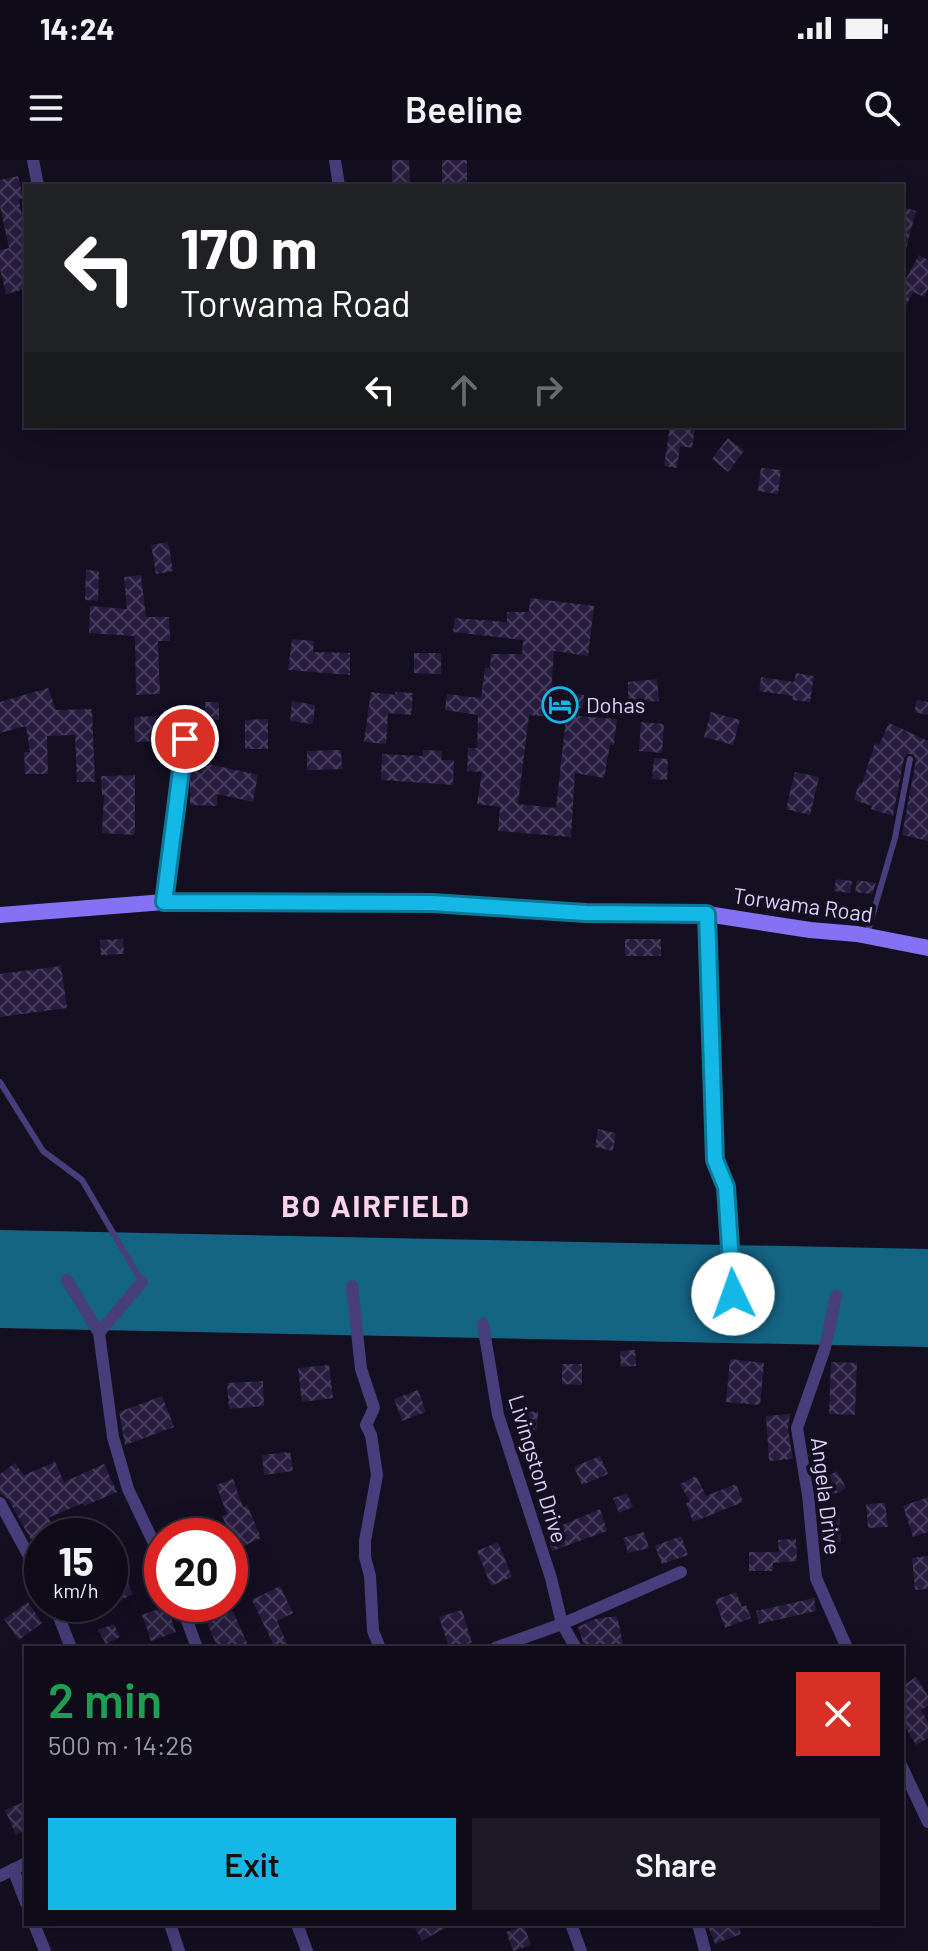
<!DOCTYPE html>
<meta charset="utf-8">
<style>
:root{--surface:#0f0b19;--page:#1d1926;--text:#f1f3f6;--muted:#9b9ba2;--line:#2f2b38;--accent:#13b8e7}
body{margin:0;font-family:Barlow,sans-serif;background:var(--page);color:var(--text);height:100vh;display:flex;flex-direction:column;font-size:30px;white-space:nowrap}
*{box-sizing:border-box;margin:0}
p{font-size:26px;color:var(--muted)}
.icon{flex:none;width:44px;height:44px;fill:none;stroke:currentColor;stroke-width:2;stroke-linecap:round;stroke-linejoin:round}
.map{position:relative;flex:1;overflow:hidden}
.panel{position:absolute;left:24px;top:1486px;width:880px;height:280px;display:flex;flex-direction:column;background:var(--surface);border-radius:0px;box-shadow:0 8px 32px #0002,0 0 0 2px var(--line)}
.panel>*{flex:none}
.hud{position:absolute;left:24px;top:24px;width:880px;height:244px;border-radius:0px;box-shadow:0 8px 32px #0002,0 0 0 2px var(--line);background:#202124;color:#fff;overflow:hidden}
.speed{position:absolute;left:24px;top:1358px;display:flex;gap:16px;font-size:40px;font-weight:700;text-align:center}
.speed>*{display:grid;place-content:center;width:104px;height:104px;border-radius:50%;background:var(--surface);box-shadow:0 8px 32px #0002,0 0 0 2px var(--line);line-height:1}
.speed small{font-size:20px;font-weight:400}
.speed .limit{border:12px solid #d22;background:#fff;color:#111}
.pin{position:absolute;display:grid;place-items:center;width:68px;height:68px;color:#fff;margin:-34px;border:4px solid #fff;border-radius:50%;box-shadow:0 2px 8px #0007}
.me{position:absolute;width:88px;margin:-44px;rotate:357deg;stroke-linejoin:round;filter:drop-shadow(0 0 6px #0008)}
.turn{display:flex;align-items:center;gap:28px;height:168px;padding:0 24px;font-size:36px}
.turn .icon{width:104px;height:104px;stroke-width:2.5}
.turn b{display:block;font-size:56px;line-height:68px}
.lanes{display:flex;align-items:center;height:76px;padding:0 24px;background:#0003;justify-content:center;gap:40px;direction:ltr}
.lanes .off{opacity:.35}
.round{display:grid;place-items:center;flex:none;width:84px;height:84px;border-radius:0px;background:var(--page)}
.head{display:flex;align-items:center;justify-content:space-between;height:136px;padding:0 24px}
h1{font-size:48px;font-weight:600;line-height:60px;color:#1e9e55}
.cta{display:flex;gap:16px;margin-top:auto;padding:16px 24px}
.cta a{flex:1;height:92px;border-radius:0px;background:var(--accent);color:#111;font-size:32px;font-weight:600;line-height:92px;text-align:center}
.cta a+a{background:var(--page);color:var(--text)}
.status{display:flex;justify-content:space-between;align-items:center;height:56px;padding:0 40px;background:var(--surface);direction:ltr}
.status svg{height:22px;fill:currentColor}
header{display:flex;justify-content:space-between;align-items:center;height:104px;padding:0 24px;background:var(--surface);font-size:36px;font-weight:600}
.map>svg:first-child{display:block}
</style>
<div class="status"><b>14:24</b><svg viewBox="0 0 49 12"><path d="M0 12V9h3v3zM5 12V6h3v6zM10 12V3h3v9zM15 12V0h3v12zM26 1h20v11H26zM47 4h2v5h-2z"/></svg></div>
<header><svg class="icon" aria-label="menu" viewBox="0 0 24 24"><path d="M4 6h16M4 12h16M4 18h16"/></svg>Beeline<svg class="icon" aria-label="search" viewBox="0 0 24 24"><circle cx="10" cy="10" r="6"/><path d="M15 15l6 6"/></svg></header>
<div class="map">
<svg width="928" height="1791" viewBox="0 0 928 1791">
<defs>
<pattern id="building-cross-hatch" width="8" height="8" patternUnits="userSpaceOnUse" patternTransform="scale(2)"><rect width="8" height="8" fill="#281d40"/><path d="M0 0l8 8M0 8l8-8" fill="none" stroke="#473d5c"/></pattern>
</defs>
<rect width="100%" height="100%" fill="#140f21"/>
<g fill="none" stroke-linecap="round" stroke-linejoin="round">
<path stroke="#146484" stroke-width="98" d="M0,1119L928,1138"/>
</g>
<path fill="url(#building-cross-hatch)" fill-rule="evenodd" d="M392,0H409L410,26H392Z
M442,0H467V26H442Z
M18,16L23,38L19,40L26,77V129L6,134L0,109V90L9,88L0,46V20Z
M902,47L916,51L906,89H902Z
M919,95L928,100V129L924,137L913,132L902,154V126Z
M670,266L695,269L692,288L680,286L677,308L664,306Z
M728,278L744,291L728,312L712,299Z
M761,308L781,310L778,334L758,331Z
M168,382L173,411L156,414L151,385Z
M86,410L99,411L98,441L85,440Z
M141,415L146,457H169L170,481H158L160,534L136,535L135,476L89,473L90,446L127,449L124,417Z
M530,438L594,446L588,496L554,491L551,532L584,535L583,548H579V556L617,559L614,585H610L604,618L575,613L571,677L498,671L500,647L477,644L482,612L467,611L468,588H477L478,555L445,550L447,534L481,538L485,508H490L491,494H522L523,480L453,472L455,458L507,462V452H529ZM529,555L566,558L556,648L518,644Z
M292,479L314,481L313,492L350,493V515L288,510Z
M414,493H441V514L414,513Z
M796,513L814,516L810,542L792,540L793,536L759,531L761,517L794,522Z
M657,519L659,541L628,543V522Z
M48,528L56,550L92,549L95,622H77L75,575L47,576L48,614H25L24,592H30L26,566L0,573V542Z
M371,532L395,535V532L413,533L411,555L388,553L386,584L364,582Z
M917,540L928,542V555L914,552Z
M292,541L315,545L313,564L290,561Z
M205,542H219V560H206Z
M711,552L740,560L733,585L704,577Z
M156,556L157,581L135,582L134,557Z
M268,559V589H245V560Z
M641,562L664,564L662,593L639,591Z
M889,563L928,581V681L902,675L916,600L913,594H907L904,598L893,656L871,649L872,646L854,640L859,623L862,624L875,583L879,585Z
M341,590L342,609L307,610V591Z
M423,590L442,591L441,600H454L453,625L381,620L382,594L423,596Z
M654,598L668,599L667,620L652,619Z
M190,600L258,615L253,642L217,634V646L190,645Z
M795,612L819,617L810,655L786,649Z
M135,615V675L102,673L104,635H102L101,616Z
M836,719L852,721L850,733L834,731Z
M857,720L876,723L872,734L855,732Z
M123,779L124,794L101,795L100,780Z
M625,779H661V796H625Z
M61,806L67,848L0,857V814Z
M598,969L616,973L613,991L595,987Z
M635,1190L636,1206L621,1207L620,1191Z
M730,1199L764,1203L760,1245L726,1242Z
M831,1202L857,1203L855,1255L829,1254Z
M562,1204H582V1225L562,1224Z
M329,1205L333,1238L302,1242L298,1208Z
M263,1221L264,1246L229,1249L227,1223Z
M418,1230L426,1252L402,1261L394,1239Z
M162,1236L174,1267L125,1285L119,1252Z
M518,1251L538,1252L537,1270L517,1269Z
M790,1254L788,1269L793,1299L769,1301L766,1256Z
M290,1292L293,1311L264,1315L262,1295Z
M600,1296L608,1314L582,1325L574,1307Z
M55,1302L64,1322L104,1304L117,1332L84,1346L83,1343L48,1358L53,1365L42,1372V1399L8,1339L0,1334V1314L15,1303L24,1315Z
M837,1311L846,1328L833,1335L824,1318Z
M696,1316L706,1336L736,1324L743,1342L693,1362L686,1343L690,1342L680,1324Z
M233,1319L243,1347L247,1345L261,1378L237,1389L222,1356L227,1354L216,1325Z
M627,1333L633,1347L619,1353L613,1338Z
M928,1337V1372L913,1377L903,1346Z
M885,1343L888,1367L868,1368L866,1344Z
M839,1347L841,1382L822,1383L820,1348Z
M600,1349L607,1371L552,1391L546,1372Z
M644,1372L649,1388L628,1393L623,1378Z
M681,1376L688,1395L662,1404L655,1386Z
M796,1379L797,1401L773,1403V1411H749V1392H779L778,1380Z
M498,1382L512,1417L491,1426L477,1391Z
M928,1396V1429L915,1430L912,1398Z
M121,1410L133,1434L75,1464L65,1444H110V1416Z
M280,1426L293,1453L277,1461L289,1488H275L252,1440Z
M736,1432L742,1447L746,1445L751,1458L725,1468L715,1440Z
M814,1438L816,1451L759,1464L756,1451Z
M28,1442L42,1463L19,1480L4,1459Z
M167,1446L176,1472L151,1481L142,1455Z
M462,1450L472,1483L449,1488L439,1457Z
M233,1451L249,1488H218L207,1463Z
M617,1456L624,1488H585L578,1467L595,1459Z
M114,1464L120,1477L106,1484L98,1470Z
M916,1517L928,1536V1546L921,1550L928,1562V1578L916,1585L902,1561V1526Z
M26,1641V1670L16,1675L5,1650Z
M413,1764H452L422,1781Z
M707,1764H738L741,1774L715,1784Z
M524,1766L531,1785L513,1791L506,1772Z"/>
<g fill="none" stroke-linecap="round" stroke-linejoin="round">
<path stroke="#483e7c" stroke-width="6" d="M164,742L185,579
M707,757L715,1000L726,1027L733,1134
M867,774L895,678L910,599
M0,922L43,991L82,1020L142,1122"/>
<path stroke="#483e7c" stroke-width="12" d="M33,0L38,26
M335,0L339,26
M67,1120L99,1173L142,1122
M352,1126L361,1209L374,1248L366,1265L371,1275L377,1315L365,1381V1397L370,1416L373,1471L380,1488
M836,1136L825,1188L797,1268L808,1335L816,1418L847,1488
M483,1164L498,1255L551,1418L562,1464L576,1488
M99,1173L113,1277L128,1329L162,1400
M0,1343L42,1420
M54,1444L71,1488
M181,1444L197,1488
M495,1488L562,1464L681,1412
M902,1607L928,1662
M13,1709L26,1743
M0,1716L26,1703
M34,1764L45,1791
M170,1764L179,1791
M297,1764L307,1791
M571,1764L581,1791
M698,1764L705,1791"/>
<path stroke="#8571f4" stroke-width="16" d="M0,755L164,742L432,743L586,753L707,754L810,770L857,774L928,788"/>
</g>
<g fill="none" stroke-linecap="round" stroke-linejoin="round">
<defs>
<path id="route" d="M185,579L164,742L432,743L586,753L707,754L715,1000L726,1027L733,1134"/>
</defs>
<use href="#route" stroke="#0c7896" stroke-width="20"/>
<use href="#route" stroke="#13b8e7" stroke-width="14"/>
</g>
<defs>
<symbol id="hotel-ring" viewBox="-11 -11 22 22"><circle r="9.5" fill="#140f21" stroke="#13b8e7" stroke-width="1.5"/><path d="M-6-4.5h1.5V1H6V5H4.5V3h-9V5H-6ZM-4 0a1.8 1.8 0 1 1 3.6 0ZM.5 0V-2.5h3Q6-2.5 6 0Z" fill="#13b8e7"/></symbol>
</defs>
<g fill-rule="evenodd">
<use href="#hotel-ring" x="540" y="525" width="40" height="40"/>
</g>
<g text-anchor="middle" stroke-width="8" stroke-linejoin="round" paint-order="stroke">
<g font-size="22" fill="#dcd3fb" stroke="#140f21" text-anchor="start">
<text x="586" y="553">Dohas</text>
</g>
<g font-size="22" fill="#dcd3fb" stroke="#140f21">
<text transform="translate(803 745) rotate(8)" y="8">Torwama Road</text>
<text transform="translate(538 1309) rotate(73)" y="8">Livingston Drive</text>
<text transform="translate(826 1336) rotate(83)" y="8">Angela Drive</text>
</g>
<g font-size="30" font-weight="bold" letter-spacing="2" fill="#fcd4e9" stroke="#140f21">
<text x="376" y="1057">BO AIRFIELD</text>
</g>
</g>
</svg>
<div class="speed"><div>15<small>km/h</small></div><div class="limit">20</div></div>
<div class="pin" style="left:185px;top:579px;background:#d93025"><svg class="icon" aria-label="arrive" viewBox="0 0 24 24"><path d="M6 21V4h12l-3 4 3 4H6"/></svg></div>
<svg class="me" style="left:733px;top:1134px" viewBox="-20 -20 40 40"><circle r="19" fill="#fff"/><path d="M0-13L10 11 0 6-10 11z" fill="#13b8e7"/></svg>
<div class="hud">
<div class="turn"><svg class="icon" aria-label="left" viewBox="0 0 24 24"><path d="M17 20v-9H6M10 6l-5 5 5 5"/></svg><div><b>170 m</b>Torwama Road</div></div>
<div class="lanes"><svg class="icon" aria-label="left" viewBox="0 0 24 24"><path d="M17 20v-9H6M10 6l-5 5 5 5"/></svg><svg class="icon off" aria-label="ahead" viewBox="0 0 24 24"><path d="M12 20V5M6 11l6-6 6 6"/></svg><svg class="icon off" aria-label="right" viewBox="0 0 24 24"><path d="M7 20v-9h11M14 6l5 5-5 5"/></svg></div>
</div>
<section class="panel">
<div class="head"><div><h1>2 min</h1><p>500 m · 14:26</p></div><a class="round" style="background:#d93025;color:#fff"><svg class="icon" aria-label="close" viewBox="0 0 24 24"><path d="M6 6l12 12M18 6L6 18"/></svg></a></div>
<div class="cta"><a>Exit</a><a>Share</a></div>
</section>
</div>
